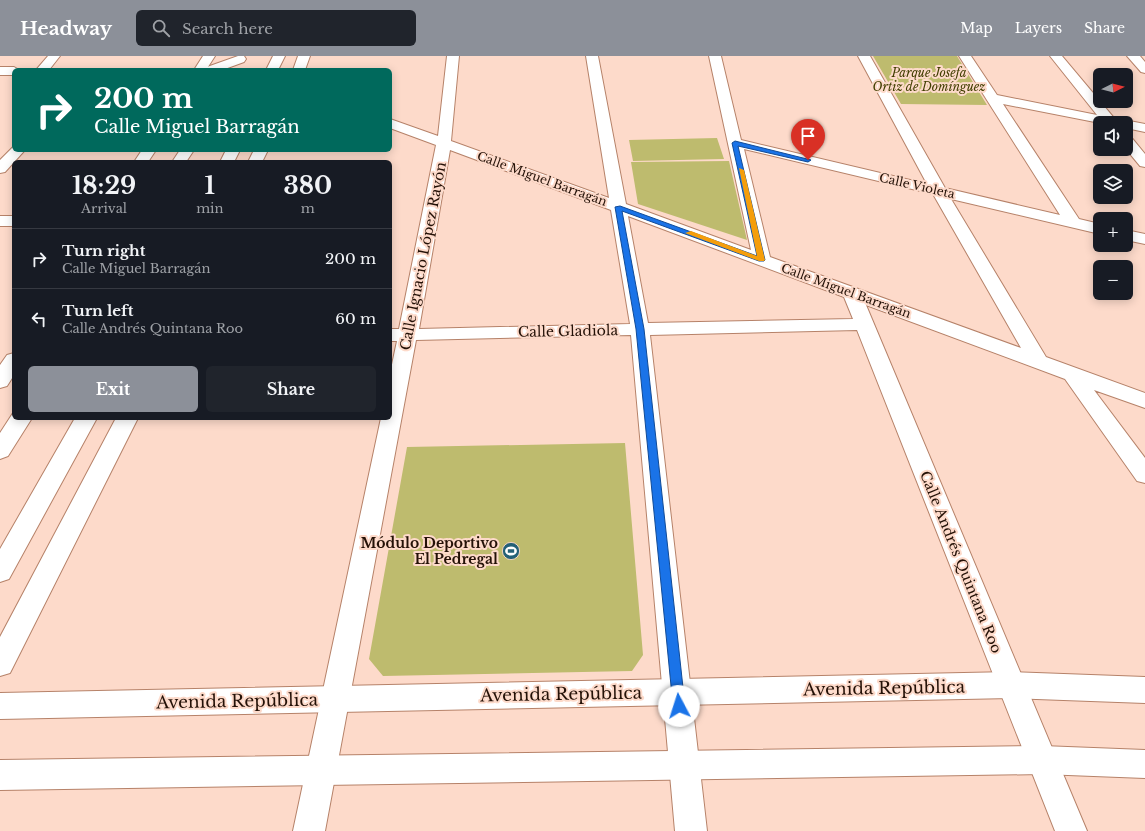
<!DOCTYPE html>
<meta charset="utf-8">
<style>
:root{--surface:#171b24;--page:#20242c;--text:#f1f3f6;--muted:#9ea1a6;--line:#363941;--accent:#8c9099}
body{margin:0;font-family:"Libre Baskerville",serif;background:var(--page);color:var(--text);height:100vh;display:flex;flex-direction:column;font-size:15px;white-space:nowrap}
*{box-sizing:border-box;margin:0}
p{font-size:13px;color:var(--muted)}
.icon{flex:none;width:22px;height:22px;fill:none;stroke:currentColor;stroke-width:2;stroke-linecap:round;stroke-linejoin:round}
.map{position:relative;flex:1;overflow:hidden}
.side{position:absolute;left:12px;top:104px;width:380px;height:260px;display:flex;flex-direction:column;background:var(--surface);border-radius:6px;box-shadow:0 2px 10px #0003}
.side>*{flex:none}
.hud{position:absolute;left:12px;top:12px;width:380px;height:84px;border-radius:6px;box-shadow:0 2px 10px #0003;background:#00695c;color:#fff;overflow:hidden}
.needle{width:26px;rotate:84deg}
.buttons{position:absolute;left:1093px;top:12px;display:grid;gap:8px}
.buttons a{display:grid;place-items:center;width:40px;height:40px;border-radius:6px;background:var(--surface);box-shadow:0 2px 10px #0003;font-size:20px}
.pin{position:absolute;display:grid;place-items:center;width:34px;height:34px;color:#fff;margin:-41px -17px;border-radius:50% 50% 50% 0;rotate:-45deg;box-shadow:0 0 4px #0007}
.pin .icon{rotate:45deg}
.me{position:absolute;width:44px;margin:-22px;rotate:355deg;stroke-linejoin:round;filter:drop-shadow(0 0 3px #0008)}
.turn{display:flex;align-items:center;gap:14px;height:84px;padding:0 16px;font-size:18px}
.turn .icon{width:52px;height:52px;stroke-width:2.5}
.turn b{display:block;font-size:28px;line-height:34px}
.eta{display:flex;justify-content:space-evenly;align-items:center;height:68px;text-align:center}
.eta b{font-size:24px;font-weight:700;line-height:28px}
.primary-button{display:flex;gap:8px;margin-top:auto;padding:8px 16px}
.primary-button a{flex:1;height:46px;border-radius:6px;background:var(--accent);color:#fff;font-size:16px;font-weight:700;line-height:46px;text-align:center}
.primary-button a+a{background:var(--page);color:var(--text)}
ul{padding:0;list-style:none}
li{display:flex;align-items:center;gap:12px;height:60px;padding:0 16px;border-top:1px solid var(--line)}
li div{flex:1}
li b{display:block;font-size:15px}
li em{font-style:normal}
header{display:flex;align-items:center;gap:24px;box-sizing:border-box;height:56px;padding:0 20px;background:var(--accent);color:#fff}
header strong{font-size:19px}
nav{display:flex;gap:22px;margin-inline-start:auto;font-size:14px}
.search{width:280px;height:36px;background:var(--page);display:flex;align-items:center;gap:10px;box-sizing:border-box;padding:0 14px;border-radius:6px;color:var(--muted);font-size:15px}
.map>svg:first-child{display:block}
</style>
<header>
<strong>Headway</strong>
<div class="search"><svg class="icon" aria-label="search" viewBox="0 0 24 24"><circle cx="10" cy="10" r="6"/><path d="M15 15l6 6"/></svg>Search here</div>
<nav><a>Map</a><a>Layers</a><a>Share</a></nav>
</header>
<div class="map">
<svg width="1145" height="775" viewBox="0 0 1145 775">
<rect width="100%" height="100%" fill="#fddaca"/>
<path fill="#bebb6e" d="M873,0H957L987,49L901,48Z
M717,82L724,103L633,105L629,84Z
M729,105L747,184L638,148L631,106Z
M625,387L643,599L632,615L383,620L369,603L407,391Z"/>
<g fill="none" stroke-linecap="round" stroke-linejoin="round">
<defs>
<path id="minor" d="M48,0H60L49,14H36Z
M447,0H459L451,85L609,142L586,0H598L626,148L751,194L709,0H721L741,84L927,128L858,0H870L945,132L1060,159L959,0H971L997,39L1097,59L1050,0H1062L1114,62L1145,68V76L1126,72V67H1100L1003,48L1079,163L1100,168V178L951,143L1046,301L1145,337V352L1094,334L1145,402V427L1137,425L1065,323L866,249L1087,775H1055L857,274L650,279L707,775H675L631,279L416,284L325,775H293L381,362H390V318L397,285H390V273H399L436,89L390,72V63L438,80ZM744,93L933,138L1021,292L770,201ZM450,94L611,154L630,268L419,273ZM628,160L844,241L853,263L648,267Z
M1127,0H1140L1145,6V17L1141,16Z
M0,11H14L19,14H14V19H0Z
M1126,80L1131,81L1145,98V111L1140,110L1126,93Z
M13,91L14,94H25L5,116L0,117V104Z
M0,160H14V170H0Z
M1126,174L1145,178V188L1126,184Z"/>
<path id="tertiary" d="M203,0H215L206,14H194Z
M298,0H310L305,14H293Z
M142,94H156L148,106H134Z
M254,94H268L262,106H248Z
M14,297V319L7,330L0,332V309L7,299Z
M116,362H138L10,617L0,620V581Z
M1011,616L1145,621V647L1011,642L0,663V637Z
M1042,690L1145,694V722L1042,718L0,734V704Z"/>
<path id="secondary" d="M238,0H244L246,3L244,6L222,14H205L207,11Z
M273,0H285L278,14H266Z
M180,94H194L186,106H172Z
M226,94H240L234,106H220Z
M13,357L14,362H32L8,400L0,403V377Z
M75,362H97L9,523L0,526V493Z"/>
</defs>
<use href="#minor" stroke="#b68269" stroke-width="2"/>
<use href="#tertiary" stroke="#b68269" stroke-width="2"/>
<use href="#secondary" stroke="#b68269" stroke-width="2"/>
<use href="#minor" fill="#fff" fill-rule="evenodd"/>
<use href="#tertiary" fill="#fff" fill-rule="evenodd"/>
<use href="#secondary" fill="#fff" fill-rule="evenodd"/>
</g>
<path fill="#1a73e8" stroke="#114b97" d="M735,85L811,104L808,106L738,90L765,204L764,205H759L622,155L644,273L685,650L683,654L679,656L675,654L673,650L636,273L615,151L620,150L757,200L732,87Z"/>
<path fill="#f59e0b" d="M739,112L744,114L765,204L764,205H759L685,177L691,175L757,200Z"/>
<defs>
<symbol id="stadium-disc" viewBox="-11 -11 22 22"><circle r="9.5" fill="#236077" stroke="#fddaca"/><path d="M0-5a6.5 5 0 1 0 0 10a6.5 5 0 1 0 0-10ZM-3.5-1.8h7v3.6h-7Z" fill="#fff"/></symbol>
</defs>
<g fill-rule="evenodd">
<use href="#stadium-disc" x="501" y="485" width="20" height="20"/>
</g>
<g text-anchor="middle" stroke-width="4" stroke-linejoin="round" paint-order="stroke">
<g font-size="12" font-style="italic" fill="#413e00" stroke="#fddaca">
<text x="929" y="21">Parque Josefa<tspan x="929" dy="14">Ortiz de Domínguez</tspan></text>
</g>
<g font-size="12" fill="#241107" stroke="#fddaca">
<text transform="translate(542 123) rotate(20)" y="4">Calle Miguel Barragán</text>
<text transform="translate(917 130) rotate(13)" y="4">Calle Violeta</text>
<text transform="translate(846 235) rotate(20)" y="4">Calle Miguel Barragán</text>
</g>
<g font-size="14" fill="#241107" stroke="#fddaca">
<text transform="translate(423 200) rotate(-79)" y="5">Calle Ignacio López Rayón</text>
<text transform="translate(568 275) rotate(-1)" y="5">Calle Gladiola</text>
<text transform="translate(961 506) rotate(68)" y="5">Calle Andrés Quintana Roo</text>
</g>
<g font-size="14" font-weight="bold" fill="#241107" stroke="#fddaca" text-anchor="end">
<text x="498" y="492">Módulo Deportivo<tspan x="498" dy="16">El Pedregal</tspan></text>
</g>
<g font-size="17" fill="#241107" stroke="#fddaca">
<text transform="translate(884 632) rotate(-1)" y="6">Avenida República</text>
<text transform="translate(561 638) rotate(-1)" y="6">Avenida República</text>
<text transform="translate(237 645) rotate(-1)" y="6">Avenida República</text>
</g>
</g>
</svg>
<div class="buttons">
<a><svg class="needle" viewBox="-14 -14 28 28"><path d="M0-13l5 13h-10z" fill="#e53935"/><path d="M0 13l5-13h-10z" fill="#9ea1a6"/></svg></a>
<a><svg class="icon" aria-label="sound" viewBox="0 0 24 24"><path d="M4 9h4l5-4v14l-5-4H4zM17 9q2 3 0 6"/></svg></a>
<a><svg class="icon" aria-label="layers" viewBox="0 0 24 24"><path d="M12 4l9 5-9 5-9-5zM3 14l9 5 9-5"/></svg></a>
<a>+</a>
<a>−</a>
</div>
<div class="pin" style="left:808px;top:104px;background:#d93025"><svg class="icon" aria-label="arrive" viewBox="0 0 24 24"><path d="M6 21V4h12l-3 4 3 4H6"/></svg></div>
<svg class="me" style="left:679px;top:650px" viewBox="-20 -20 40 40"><circle r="19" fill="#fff"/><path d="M0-13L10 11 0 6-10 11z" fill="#1a73e8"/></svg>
<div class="hud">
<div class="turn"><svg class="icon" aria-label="right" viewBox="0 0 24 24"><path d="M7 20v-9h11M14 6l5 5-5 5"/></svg><div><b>200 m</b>Calle Miguel Barragán</div></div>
</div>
<section class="side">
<div class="eta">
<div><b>18:29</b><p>Arrival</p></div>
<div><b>1</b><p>min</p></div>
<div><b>380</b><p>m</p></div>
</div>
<ul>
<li><svg class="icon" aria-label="right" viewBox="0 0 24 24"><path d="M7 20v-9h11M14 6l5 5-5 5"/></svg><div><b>Turn right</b><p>Calle Miguel Barragán</p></div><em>200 m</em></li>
<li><svg class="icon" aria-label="left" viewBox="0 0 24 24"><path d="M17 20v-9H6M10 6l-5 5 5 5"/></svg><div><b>Turn left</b><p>Calle Andrés Quintana Roo</p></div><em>60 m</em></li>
</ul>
<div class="primary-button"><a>Exit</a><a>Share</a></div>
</section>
</div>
